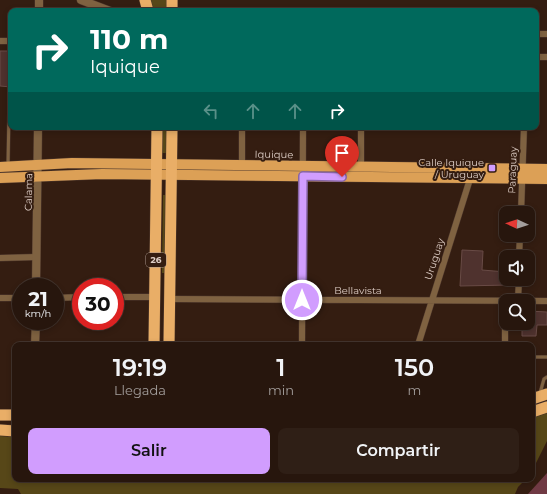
<!DOCTYPE html>
<html lang="es">
<style>
:root{--surface:#27160d;--page:#2f1f16;--text:#f1f3f6;--muted:#a49f9d;--line:#43352e;--accent:#d19dfe}
body{margin:0;font-family:Montserrat,sans-serif;background:var(--page);color:var(--text);height:100vh;display:flex;flex-direction:column;font-size:15px;white-space:nowrap}
*{box-sizing:border-box;margin:0}
p{font-size:13px;color:var(--muted)}
.icon{flex:none;width:22px;height:22px;fill:none;stroke:currentColor;stroke-width:2;stroke-linecap:round;stroke-linejoin:round}
.map{position:relative;flex:1;overflow:hidden}
.panel{position:absolute;left:12px;top:342px;width:523px;height:140px;display:flex;flex-direction:column;background:var(--surface);border-radius:8px;box-shadow:0 2px 6px #0003,0 0 0 1px var(--line)}
.panel>*{flex:none}
.guide{position:absolute;left:8px;top:8px;width:531px;height:122px;border-radius:8px;box-shadow:0 2px 6px #0003,0 0 0 1px var(--line);background:#00695c;color:#fff;overflow:hidden}
.needle{width:26px;rotate:273deg}
.controls{position:absolute;left:499px;top:206px;display:grid;gap:8px}
.controls a{display:grid;place-items:center;width:36px;height:36px;border-radius:8px;background:var(--surface);box-shadow:0 2px 6px #0003,0 0 0 1px var(--line);font-size:20px}
.speed{position:absolute;left:12px;top:278px;display:flex;gap:8px;font-size:20px;font-weight:700;text-align:center}
.speed>*{display:grid;place-content:center;width:52px;height:52px;border-radius:50%;background:var(--surface);box-shadow:0 2px 6px #0003,0 0 0 1px var(--line);line-height:1}
.speed small{font-size:10px;font-weight:400}
.speed .limit{border:6px solid #d22;background:#fff;color:#111}
.pin{position:absolute;display:grid;place-items:center;width:34px;height:34px;color:#fff;margin:-41px -17px;border-radius:50% 50% 50% 0;rotate:-45deg;box-shadow:0 0 4px #0007}
.pin .icon{rotate:45deg}
.me{position:absolute;width:44px;margin:-22px;rotate:0deg;stroke-linejoin:round;filter:drop-shadow(0 0 3px #0008)}
.turn{display:flex;align-items:center;gap:14px;height:84px;padding:0 16px;font-size:18px}
.turn .icon{width:52px;height:52px;stroke-width:2.5}
.turn b{display:block;font-size:28px;line-height:34px}
.lanes{display:flex;align-items:center;height:38px;padding:0 16px;background:#0003;justify-content:center;gap:20px;direction:ltr}
.lanes .off{opacity:.35}
.eta{display:flex;justify-content:space-evenly;align-items:center;height:68px;text-align:center}
.eta b{font-size:24px;font-weight:600;line-height:28px}
.action{display:flex;gap:8px;margin-top:auto;padding:8px 16px}
.action a{flex:1;height:46px;border-radius:8px;background:var(--accent);color:#111;font-size:16px;font-weight:600;line-height:46px;text-align:center}
.action a+a{background:var(--page);color:var(--text)}
.map>svg:first-child{display:block}
</style>
<div class="map">
<svg width="547" height="494" viewBox="0 0 547 494">
<rect width="100%" height="100%" fill="#341d11"/>
<path fill="#574718" d="M150,0H167V11H153Z
M162,127H167V153H162Z
M163,195H167L166,273H162Z
M547,413V441L532,471V418Z
M0,436L15,437V479H526L518,487L515,494H21L18,489L0,488Z"/>
<path fill="#703a44" d="M547,473V494H528Z"/>
<path fill="#4f322e" stroke="#694b46" d="M0,51H11V87L0,86Z
M462,250L483,251L482,270L506,272V279H510V285L460,286Z
M528,311L547,312V325H537L536,336H522V323H528Z"/>
<g fill="none" stroke-linecap="round" stroke-linejoin="round">
<defs>
<path id="service" d="M8,165L9,113
M532,357H547
M540,393L544,379L547,377"/>
<path id="minor" d="M536,34H547
M0,41H11
M536,57H547
M242,127V166
M361,167V127
M521,213L524,127
M519,257L520,235
M0,258L37,257
M115,297H155
M0,298H21
M55,298L81,297
M170,299L547,301
M518,300L519,279
M302,345L303,127
M418,345L470,179
M505,345V300"/>
<path id="tertiary" d="M81,0L110,11
M39,11V0
M36,287L38,127
M35,345L36,321"/>
<path id="primary" d="M0,167L72,163L547,169
M0,178L102,174L547,179"/>
<path id="trunk" d="M145,0L148,11
M172,0V11
M154,345L157,127
M169,345L172,127
M532,399L547,394
M532,412L547,407
M0,415H15
M0,430L15,431"/>
</defs>
<use href="#service" stroke="#4f392e" stroke-width="4"/>
<use href="#minor" stroke="#4f392e" stroke-width="7"/>
<use href="#tertiary" stroke="#4f392e" stroke-width="9"/>
<use href="#primary" stroke="#4f392e" stroke-width="11"/>
<use href="#trunk" stroke="#4f392e" stroke-width="12"/>
<use href="#service" stroke="#7f6241" stroke-width="3"/>
<use href="#minor" stroke="#7f6241" stroke-width="6"/>
<use href="#tertiary" stroke="#7f6241" stroke-width="8"/>
<use href="#primary" stroke="#dca056" stroke-width="10"/>
<use href="#trunk" stroke="#e9ae67" stroke-width="11"/>
</g>
<g fill="none" stroke-linecap="round" stroke-linejoin="round">
<defs>
<path id="route" d="M302,300L303,176L342,177"/>
</defs>
<use href="#route" stroke="#8866a5" stroke-width="10"/>
<use href="#route" stroke="#d19dfe" stroke-width="7"/>
</g>
<rect fill="#d19dfe" stroke="#341d11" stroke-width="1.5" x="488" y="164" width="8" height="8" rx="2"/>
<g text-anchor="middle" stroke-width="4" stroke-linejoin="round" paint-order="stroke">
<rect fill="#341d11" stroke="#ab9990" stroke-width="1" x="146" y="253" width="20" height="14" rx="3"/>
<g font-size="9" font-weight="bold" fill="#decec6">
<text x="156" y="263">26</text>
</g>
<g font-size="10" fill="#decec6" stroke="#341d11">
<text transform="translate(274 154) rotate(1)" y="4">Iquique</text>
<text transform="translate(512 170) rotate(-88)" y="4">Paraguay</text>
<text transform="translate(28 192) rotate(-89)" y="4">Calama</text>
<text transform="translate(434 259) rotate(-72)" y="4">Uruguay</text>
<text x="358" y="294">Bellavista</text>
</g>
<g font-size="10" fill="#decec6" stroke="#341d11" text-anchor="end">
<text x="484" y="166">Calle Iquique<tspan x="484" dy="12">/ Uruguay</tspan></text>
</g>
</g>
</svg>
<div class="controls">
<a><svg class="needle" viewBox="-14 -14 28 28"><path d="M0-13l5 13h-10z" fill="#e53935"/><path d="M0 13l5-13h-10z" fill="#a49f9d"/></svg></a>
<a><svg class="icon" aria-label="sound" viewBox="0 0 24 24"><path d="M4 9h4l5-4v14l-5-4H4zM17 9q2 3 0 6"/></svg></a>
<a><svg class="icon" aria-label="search" viewBox="0 0 24 24"><circle cx="10" cy="10" r="6"/><path d="M15 15l6 6"/></svg></a>
</div>
<div class="speed"><div>21<small>km/h</small></div><div class="limit">30</div></div>
<div class="pin" style="left:342px;top:177px;background:#d93025"><svg class="icon" aria-label="arrive" viewBox="0 0 24 24"><path d="M6 21V4h12l-3 4 3 4H6"/></svg></div>
<svg class="me" style="left:302px;top:300px" viewBox="-20 -20 40 40"><circle r="17" fill="#d19dfe" stroke="#fff" stroke-width="3"/><path d="M0-11L8 9 0 5-8 9z" fill="#fff"/></svg>
<div class="guide">
<div class="turn"><svg class="icon" aria-label="right" viewBox="0 0 24 24"><path d="M7 20v-9h11M14 6l5 5-5 5"/></svg><div><b>110 m</b>Iquique</div></div>
<div class="lanes"><svg class="icon off" aria-label="left" viewBox="0 0 24 24"><path d="M17 20v-9H6M10 6l-5 5 5 5"/></svg><svg class="icon off" aria-label="ahead" viewBox="0 0 24 24"><path d="M12 20V5M6 11l6-6 6 6"/></svg><svg class="icon off" aria-label="ahead" viewBox="0 0 24 24"><path d="M12 20V5M6 11l6-6 6 6"/></svg><svg class="icon" aria-label="right" viewBox="0 0 24 24"><path d="M7 20v-9h11M14 6l5 5-5 5"/></svg></div>
</div>
<section class="panel">
<div class="eta">
<div><b>19:19</b><p>Llegada</p></div>
<div><b>1</b><p>min</p></div>
<div><b>150</b><p>m</p></div>
</div>
<div class="action"><a>Salir</a><a>Compartir</a></div>
</section>
</div>
